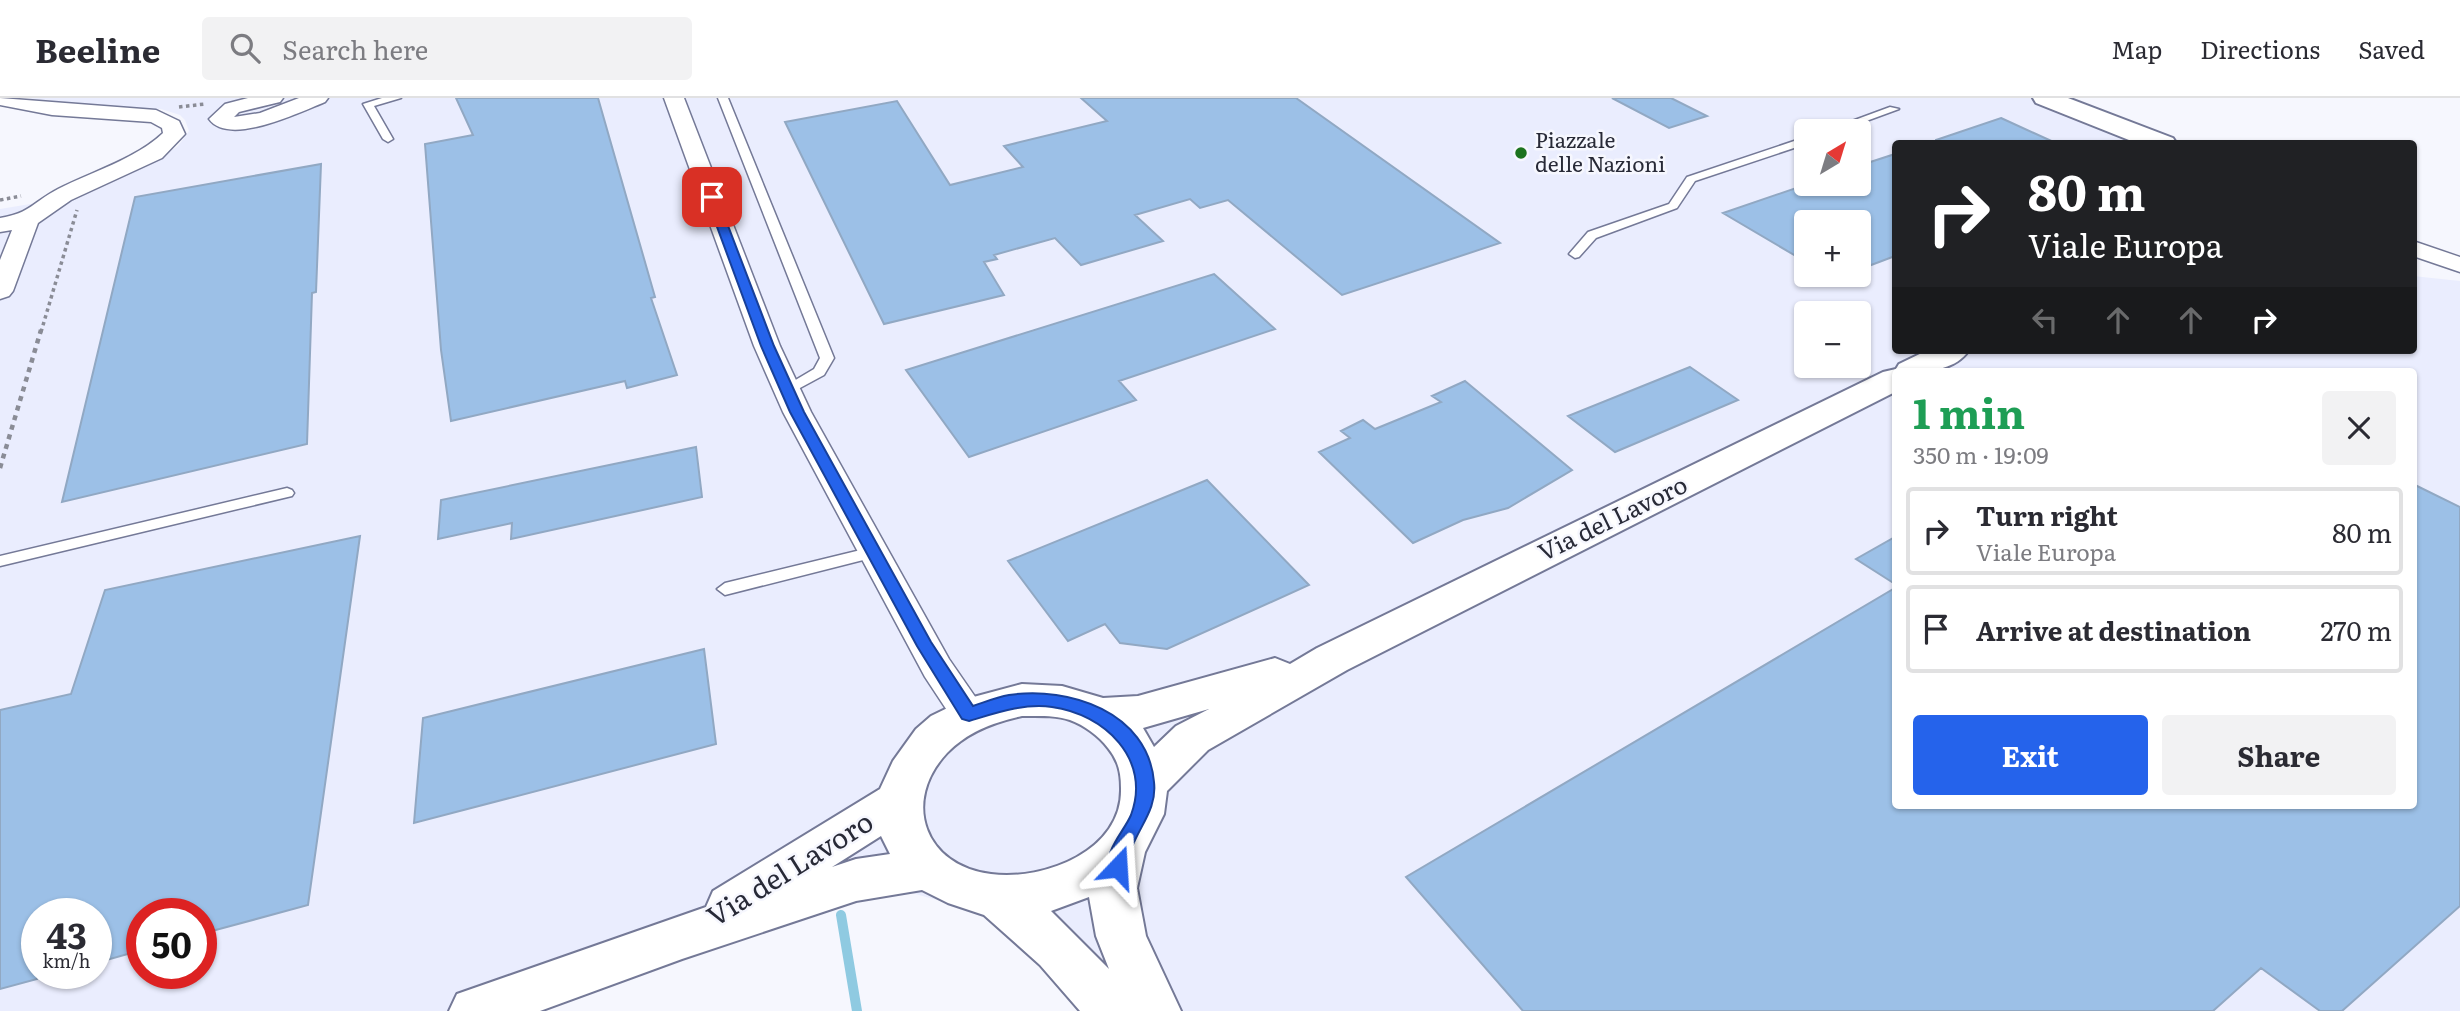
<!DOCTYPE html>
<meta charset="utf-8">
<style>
:root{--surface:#fff;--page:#f2f2f3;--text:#2b2b33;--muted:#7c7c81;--line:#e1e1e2;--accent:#2563eb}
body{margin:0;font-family:Literata,serif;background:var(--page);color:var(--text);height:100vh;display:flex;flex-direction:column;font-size:26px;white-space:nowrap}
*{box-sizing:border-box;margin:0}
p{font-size:23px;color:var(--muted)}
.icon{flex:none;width:38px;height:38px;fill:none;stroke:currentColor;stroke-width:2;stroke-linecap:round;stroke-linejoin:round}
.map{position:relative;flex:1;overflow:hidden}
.side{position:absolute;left:1892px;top:270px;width:525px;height:441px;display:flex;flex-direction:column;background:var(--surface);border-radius:7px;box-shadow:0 2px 5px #0004}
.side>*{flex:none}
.top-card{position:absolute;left:1892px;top:42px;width:525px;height:214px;border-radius:7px;box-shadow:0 2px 5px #0004;background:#202124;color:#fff;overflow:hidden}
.needle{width:46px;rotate:38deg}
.fabs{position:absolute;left:1794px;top:21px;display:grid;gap:14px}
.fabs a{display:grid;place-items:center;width:77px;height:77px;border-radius:7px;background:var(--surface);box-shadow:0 2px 5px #0004;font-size:35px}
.speed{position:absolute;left:21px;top:800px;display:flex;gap:14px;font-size:35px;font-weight:700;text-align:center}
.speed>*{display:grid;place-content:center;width:91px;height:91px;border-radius:50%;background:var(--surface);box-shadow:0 2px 5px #0004;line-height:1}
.speed small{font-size:18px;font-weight:400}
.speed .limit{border:10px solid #d22;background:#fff;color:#111}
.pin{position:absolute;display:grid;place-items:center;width:60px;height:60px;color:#fff;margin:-30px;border-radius:14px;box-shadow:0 4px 10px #0006}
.me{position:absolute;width:77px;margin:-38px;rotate:20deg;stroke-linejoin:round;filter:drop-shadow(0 0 5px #0008)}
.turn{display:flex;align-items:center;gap:24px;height:147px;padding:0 21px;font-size:32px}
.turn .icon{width:91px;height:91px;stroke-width:2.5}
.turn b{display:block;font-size:49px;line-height:60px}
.lanes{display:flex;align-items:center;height:66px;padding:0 21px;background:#0003;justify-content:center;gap:35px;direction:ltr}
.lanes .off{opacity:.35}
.round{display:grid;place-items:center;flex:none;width:74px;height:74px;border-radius:7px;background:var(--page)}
.head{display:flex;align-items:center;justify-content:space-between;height:119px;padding:0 21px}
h1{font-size:42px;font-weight:700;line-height:52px;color:#1e9e55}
.cta{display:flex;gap:14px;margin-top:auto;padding:14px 21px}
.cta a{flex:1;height:80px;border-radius:7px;background:var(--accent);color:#fff;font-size:28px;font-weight:700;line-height:80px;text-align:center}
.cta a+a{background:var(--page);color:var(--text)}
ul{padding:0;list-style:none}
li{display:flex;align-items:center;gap:21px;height:88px;margin:0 14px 10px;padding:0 7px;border:4px solid var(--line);border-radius:7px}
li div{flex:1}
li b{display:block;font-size:26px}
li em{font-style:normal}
header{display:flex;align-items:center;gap:42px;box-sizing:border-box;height:98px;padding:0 35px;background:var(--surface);border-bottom:2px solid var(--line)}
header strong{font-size:33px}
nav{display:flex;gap:38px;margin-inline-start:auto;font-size:24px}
.search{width:490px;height:63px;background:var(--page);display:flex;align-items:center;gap:18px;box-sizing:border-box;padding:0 24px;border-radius:7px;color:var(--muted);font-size:26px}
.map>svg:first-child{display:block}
</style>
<header>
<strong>Beeline</strong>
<div class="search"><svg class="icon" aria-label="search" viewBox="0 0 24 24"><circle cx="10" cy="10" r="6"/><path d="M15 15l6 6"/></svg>Search here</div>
<nav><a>Map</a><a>Directions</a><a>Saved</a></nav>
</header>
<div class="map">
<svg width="2460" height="913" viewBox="0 0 2460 913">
<rect width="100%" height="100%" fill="#f6f7fe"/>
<path fill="#eaedfe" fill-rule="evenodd" d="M27,0H2069L2096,11L2115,31L2137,45L1895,46V252H2413V178L2460,183V913H1084L1001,825L958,808L912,795L874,794L833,802L542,913H0V111L79,98L156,63L178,48L189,33L185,22L180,17L161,11L62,7ZM1806,33H1858V86H1806ZM1806,124H1858V177H1806ZM1806,215H1858V268H1806ZM1895,273H2413V707H1895ZM37,816H96V875H37ZM142,816H201V875H142Z"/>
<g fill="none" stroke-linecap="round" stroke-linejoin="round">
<path stroke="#8fcae1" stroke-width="10" d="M841,817L857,913"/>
</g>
<path fill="#9cc0e7" stroke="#91a8c3" stroke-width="2" d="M456,0H598L655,199L651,200L677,277L627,290L625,283L451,323L441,252L425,46L473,37Z
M1081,0H1296L1500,145L1342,197L1228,102L1200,110L1190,101L1135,117L1163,143L1081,167L1055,140L994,157L997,161L984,164L1004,197L884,226L785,24L897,3L950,87L1023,69L1004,48L1107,23Z
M1612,0H1671L1707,18L1669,30Z
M2001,20L2058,46H1936V42Z
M1895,56V158L1858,172V124H1806V164L1723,115L1808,86H1858V68Z
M321,66L316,194L312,195L307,346L62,404L135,99Z
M1214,176L1275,231L1119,283L1136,302L969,359L906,272Z
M1690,269L1738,302L1615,354L1568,318Z
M1465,283L1572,372L1508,410L1463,422L1413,445L1319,354L1350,340L1341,333L1363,322L1375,331L1441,304L1432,298Z
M696,349L702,399L511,441L512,425L438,441L441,402Z
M1207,382L1309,487L1167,551L1120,545L1105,526L1068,543L1008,463Z
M2413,386L2460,409V808L2342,913H2320L2261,870L2213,913H1523L1406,779L1895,490V707H2413Z
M360,438L308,807L201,836V816H142V852L96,865V816H37V881L0,891V612L71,596L105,492Z
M1895,439V486L1856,461Z
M704,551L716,646L414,725L423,620Z"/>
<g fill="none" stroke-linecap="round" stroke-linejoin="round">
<defs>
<path id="service" d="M382,0H401L374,8L393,41L388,44L383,41L363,6Z
M718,0H728L834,260L824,277L787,297L780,293L782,290L814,271L820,260Z
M1890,9L1899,11L1839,33H1825Z
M1806,39V46L1695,83L1677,110L1596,140L1579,159L1575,160L1569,156L1588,134L1669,106L1687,79Z
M287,390L292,392L294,395L292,398L0,468V458Z
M873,449L881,454L879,458L725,497L717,491L725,485Z"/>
<path id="minor" d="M0,0L156,12L179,23L185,36L162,60L71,102L38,125L13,193L9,198L0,201V162L12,132L0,134V120C31,115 33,104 58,91C93,73 134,62 163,35L162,30L151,24L52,17L0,7Z
M248,0H283L280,4L239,14L234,19L260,15L299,0H328L325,4C300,14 229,49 209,21L225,6Z
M664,0H684L780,248L811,314L949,561L987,616L982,626L969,630L956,626L925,579L783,314L754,248Z
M2413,143L2460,159V174L2413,158Z"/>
<path id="secondary" d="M2033,0H2068L2173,40L2177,46H2139L2036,5Z
M1928,252H1969C1953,276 1921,273 1895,273V294L1347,572L1208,652L1167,693L1164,716L1145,754L1137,790L1146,838L1181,913H1080L1040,867L984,817L948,805L922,792L856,803L682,861L540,913H449L457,896L706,809L713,793L880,691L893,663L916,631L931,618L966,601L1022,586L1062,588L1103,600L1138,598L1275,560L1290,566L1317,550L1883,274L1896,271L1899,266ZM1209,611L1176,628L1154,649L1143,630ZM1022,618C1038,618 1055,617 1070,622C1084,627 1099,638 1108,650C1118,662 1121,674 1121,690C1123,753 1044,783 991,776C925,768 901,704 947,655C967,634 994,624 1022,618ZM881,738L890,756L856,761L832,769ZM1089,799L1096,838L1109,871L1051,813Z"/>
</defs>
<use href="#service" stroke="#747997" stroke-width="3"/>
<use href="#minor" stroke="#747997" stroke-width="3"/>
<use href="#secondary" stroke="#747997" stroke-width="4"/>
<path stroke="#8a8c96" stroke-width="3.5" stroke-dasharray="3.5 3.5" stroke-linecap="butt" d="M179,9L205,6
M0,102L21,98
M41,234L77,112"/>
<path stroke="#8a8c96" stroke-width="4.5" stroke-dasharray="5 5" stroke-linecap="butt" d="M0,370L41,232"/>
<use href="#service" fill="#fff" fill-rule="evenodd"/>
<use href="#minor" fill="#fff" fill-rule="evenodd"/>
<use href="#secondary" fill="#fff" fill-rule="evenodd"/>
</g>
<path fill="#2563eb" stroke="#184099" stroke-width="2" d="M712,96L717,99L774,248L804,314L931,544L973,608C985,604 997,599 1009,597C1069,588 1148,614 1154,684C1157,710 1141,726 1132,749C1129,758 1129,767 1125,775L1118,778L1111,775C1101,755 1124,734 1131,717C1152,661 1104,616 1052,609C1024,605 996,615 969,623L962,621L917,548L790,314L761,248L706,99Z"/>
<circle fill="#1c731e" stroke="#f6f7fe" stroke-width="2.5" cx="1521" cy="55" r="7"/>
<g text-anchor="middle" stroke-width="5" stroke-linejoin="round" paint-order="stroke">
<g font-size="21" fill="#282a37" stroke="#f6f7fe" text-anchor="start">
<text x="1535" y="50">Piazzale<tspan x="1535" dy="24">delle Nazioni</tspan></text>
</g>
<g font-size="24" fill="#282a37" stroke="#f6f7fe">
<text transform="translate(1613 421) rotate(-26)" y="8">Via del Lavoro</text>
</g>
<g font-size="28" fill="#282a37" stroke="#f6f7fe">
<text transform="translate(790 771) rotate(-32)" y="10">Via del Lavoro</text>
</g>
</g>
</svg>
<div class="fabs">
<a><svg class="needle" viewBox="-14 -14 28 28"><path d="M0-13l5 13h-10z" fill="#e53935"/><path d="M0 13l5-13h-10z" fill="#7c7c81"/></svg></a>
<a>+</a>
<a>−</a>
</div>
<div class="speed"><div>43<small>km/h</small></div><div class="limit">50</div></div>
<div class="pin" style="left:712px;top:99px;background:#d93025"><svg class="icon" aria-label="arrive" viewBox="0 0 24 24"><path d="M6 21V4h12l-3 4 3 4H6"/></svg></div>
<svg class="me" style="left:1118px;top:769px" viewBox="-20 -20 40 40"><path d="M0-17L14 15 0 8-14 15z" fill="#2563eb" stroke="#fff" stroke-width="4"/></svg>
<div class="top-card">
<div class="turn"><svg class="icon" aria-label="right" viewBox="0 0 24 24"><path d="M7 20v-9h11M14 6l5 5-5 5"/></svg><div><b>80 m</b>Viale Europa</div></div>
<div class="lanes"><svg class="icon off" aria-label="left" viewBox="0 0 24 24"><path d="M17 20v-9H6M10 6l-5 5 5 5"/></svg><svg class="icon off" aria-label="ahead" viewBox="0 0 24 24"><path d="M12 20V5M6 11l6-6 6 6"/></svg><svg class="icon off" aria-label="ahead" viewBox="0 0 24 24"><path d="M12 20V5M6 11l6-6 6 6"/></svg><svg class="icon" aria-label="right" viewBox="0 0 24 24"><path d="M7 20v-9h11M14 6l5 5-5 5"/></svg></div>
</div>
<section class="side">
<div class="head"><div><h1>1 min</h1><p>350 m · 19:09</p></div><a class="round"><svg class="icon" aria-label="close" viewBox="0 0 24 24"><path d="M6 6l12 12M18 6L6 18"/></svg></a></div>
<ul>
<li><svg class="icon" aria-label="right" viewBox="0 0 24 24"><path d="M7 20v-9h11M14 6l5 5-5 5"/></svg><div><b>Turn right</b><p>Viale Europa</p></div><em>80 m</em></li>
<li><svg class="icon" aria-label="arrive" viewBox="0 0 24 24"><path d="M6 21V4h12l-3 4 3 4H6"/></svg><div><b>Arrive at destination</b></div><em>270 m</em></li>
</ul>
<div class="cta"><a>Exit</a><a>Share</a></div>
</section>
</div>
